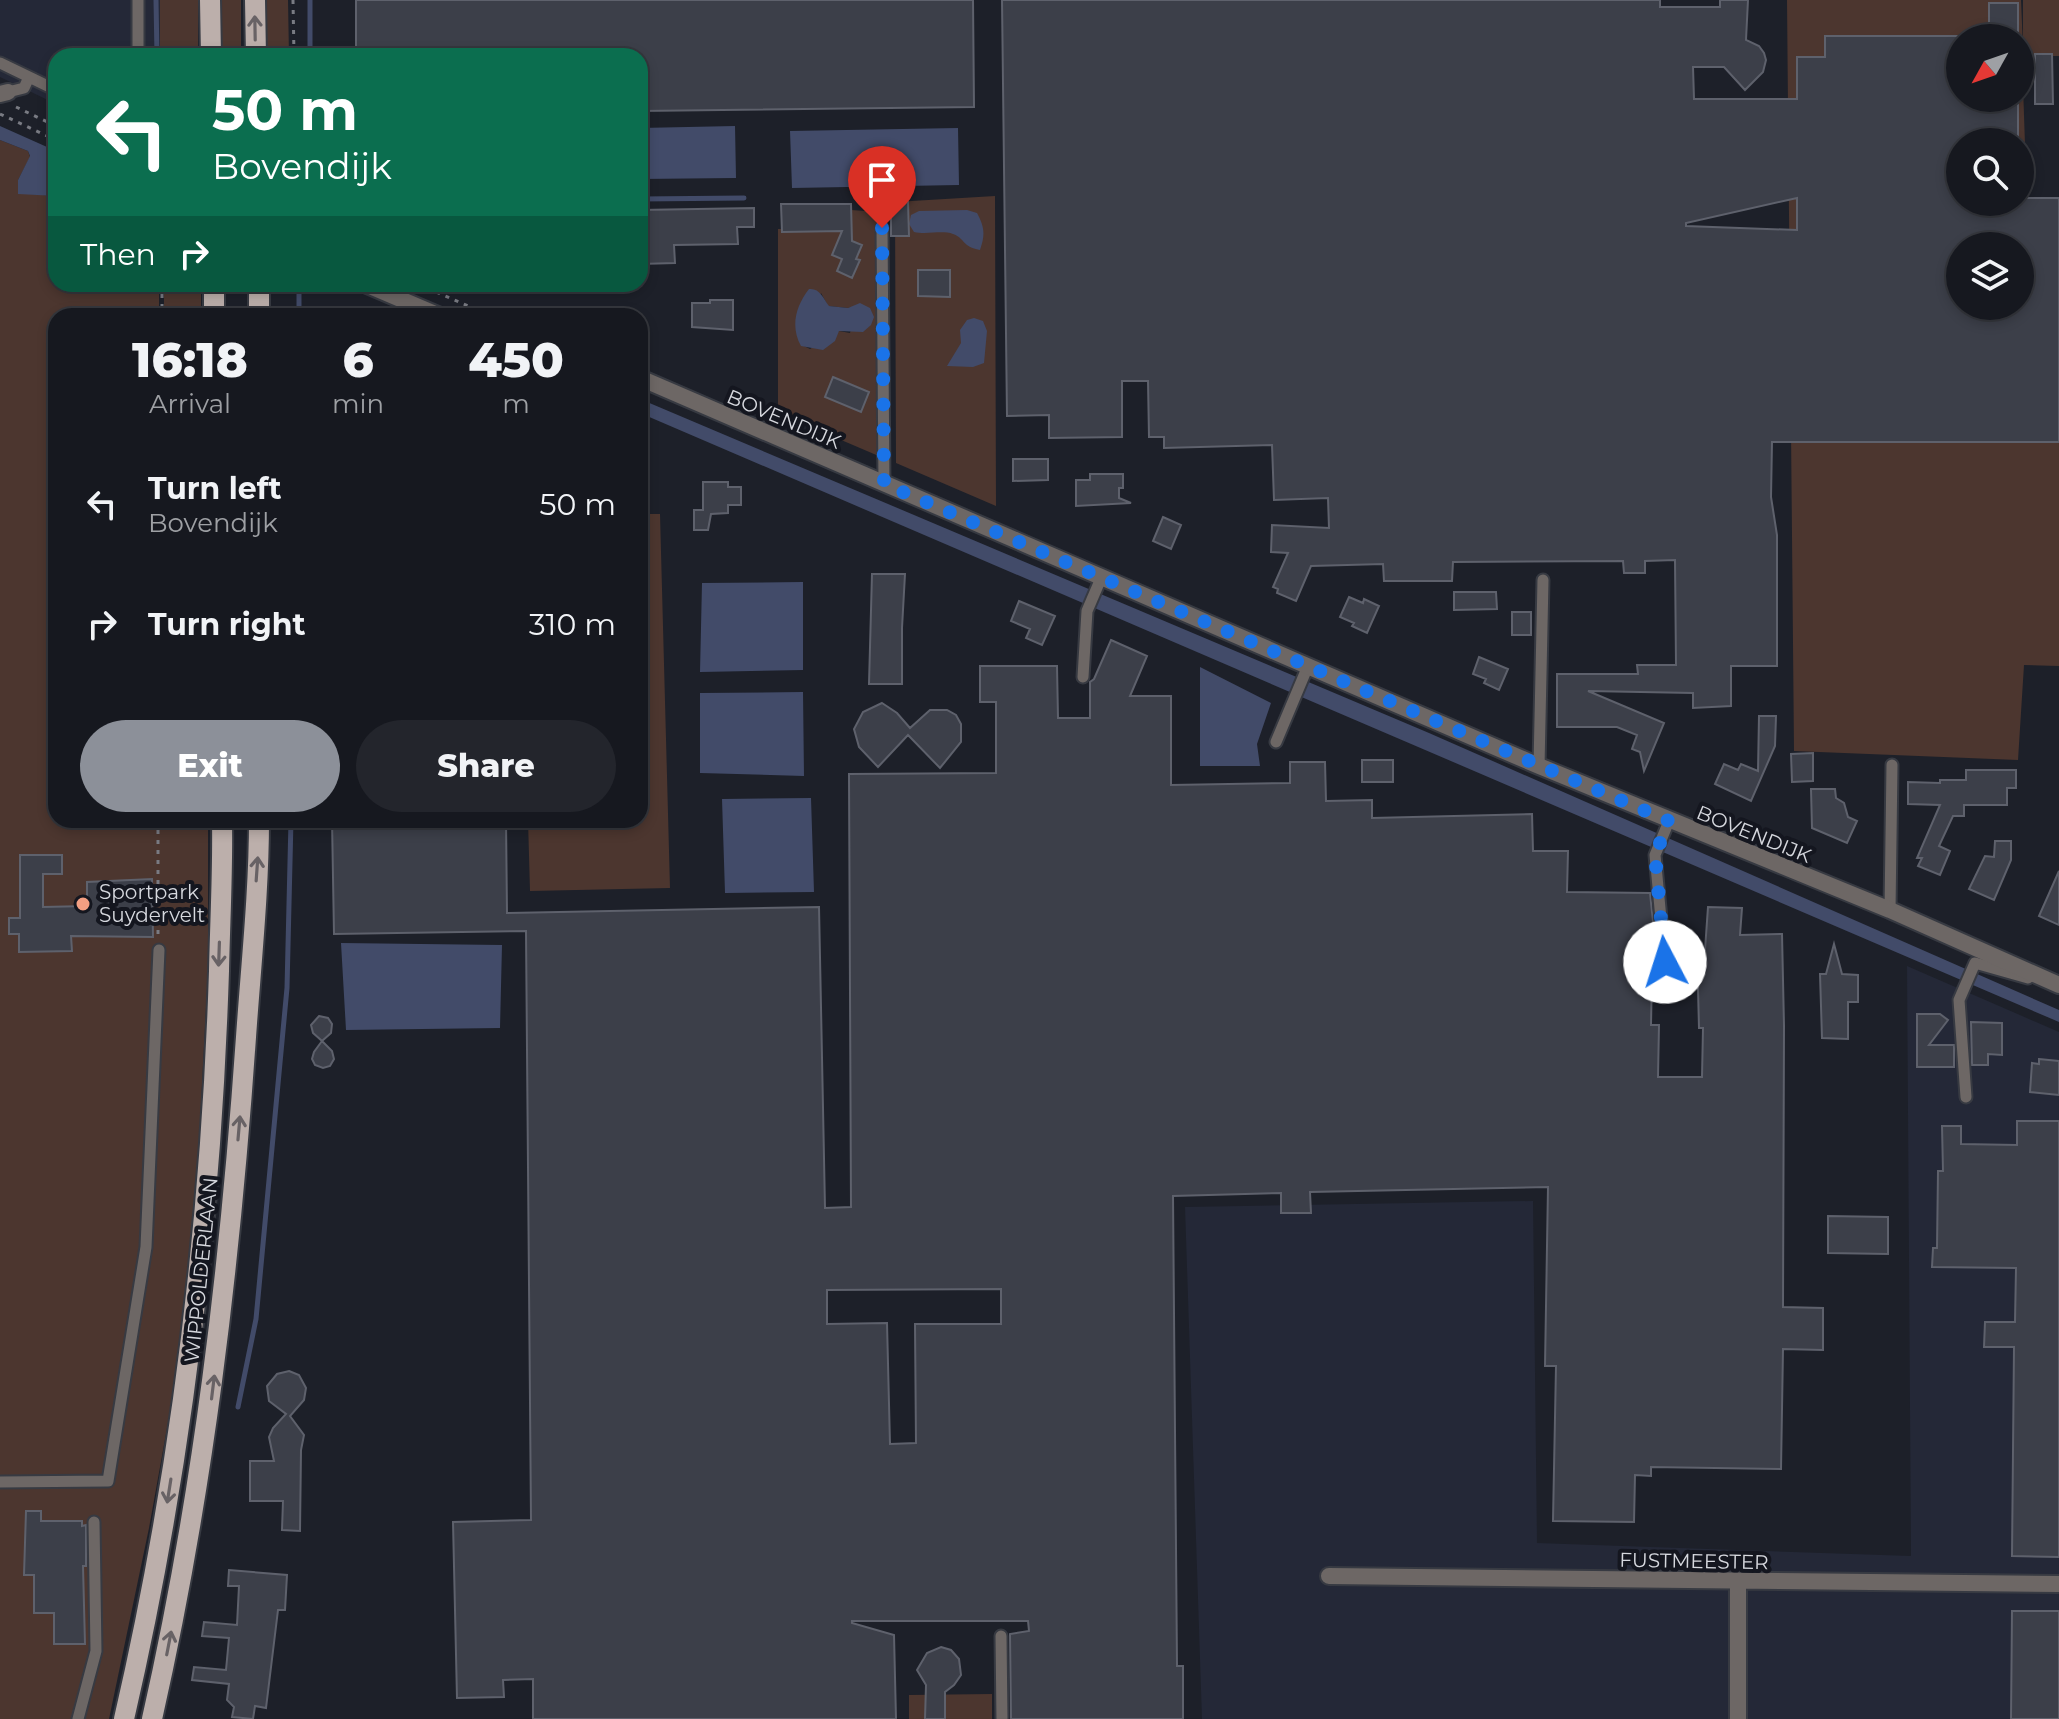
<!DOCTYPE html>
<style>
:root{--surface:#16181f;--page:#23252c;--text:#f1f3f6;--muted:#9ea0a4;--line:#35373d;--accent:#8c9099}
body{margin:0;font-family:Montserrat,sans-serif;background:var(--page);color:var(--text);height:100vh;display:flex;flex-direction:column;font-size:30px;white-space:nowrap}
*{box-sizing:border-box;margin:0}
p{font-size:26px;color:var(--muted)}
.icon{flex:none;width:44px;height:44px;fill:none;stroke:currentColor;stroke-width:2;stroke-linecap:round;stroke-linejoin:round}
.map{position:relative;flex:1;overflow:hidden}
.sheet{position:absolute;left:48px;top:308px;width:600px;height:520px;display:flex;flex-direction:column;background:var(--surface);border-radius:24px;box-shadow:0 4px 12px #0003,0 0 0 2px var(--line)}
.sheet>*{flex:none}
.hud{position:absolute;left:48px;top:48px;width:600px;height:244px;border-radius:24px;box-shadow:0 4px 12px #0003,0 0 0 2px var(--line);background:#0b6e4f;color:#fff;overflow:hidden}
.needle{width:52px;rotate:230deg}
.buttons{position:absolute;left:1946px;top:24px;display:grid;gap:16px}
.buttons a{display:grid;place-items:center;width:88px;height:88px;border-radius:50%;background:var(--surface);box-shadow:0 4px 12px #0003,0 0 0 2px var(--line);font-size:40px}
.pin{position:absolute;display:grid;place-items:center;width:68px;height:68px;color:#fff;margin:-82px -34px;border-radius:50% 50% 50% 0;rotate:-45deg;box-shadow:0 0 8px #0007}
.pin .icon{rotate:45deg}
.me{position:absolute;width:88px;margin:-44px;rotate:355deg;stroke-linejoin:round;filter:drop-shadow(0 0 6px #0008)}
.turn{display:flex;align-items:center;gap:28px;height:168px;padding:0 32px;font-size:36px}
.turn .icon{width:104px;height:104px;stroke-width:2.5}
.turn b{display:block;font-size:56px;line-height:68px}
.then{display:flex;align-items:center;height:76px;padding:0 32px;background:#0003;gap:16px;font-size:30px}
.eta{display:flex;justify-content:space-evenly;align-items:center;height:136px;text-align:center}
.eta b{font-size:48px;font-weight:800;line-height:56px}
.action{display:flex;gap:16px;margin-top:auto;padding:16px 32px}
.action a{flex:1;height:92px;border-radius:48px;background:var(--accent);color:#fff;font-size:32px;font-weight:800;line-height:92px;text-align:center}
.action a+a{background:var(--page);color:var(--text)}
ul{padding:0;list-style:none}
li{display:flex;align-items:center;gap:24px;height:120px;padding:0 32px}
li div{flex:1}
li b{display:block;font-size:30px}
li em{font-style:normal}
.map>svg:first-child{display:block}
</style>
<div class="map">
<svg width="2059" height="1719" viewBox="0 0 2059 1719">
<rect width="100%" height="100%" fill="#1d2029"/>
<path fill="#242837" d="M0,0H179L180,56H56V104L0,77Z
M1907,966L2059,1032V1719H1202L1185,1207L1533,1201L1537,1543L1911,1556Z"/>
<path fill="#4c362f" fill-rule="evenodd" d="M160,0H198V56H160Z
M219,0H241V56H220Z
M266,0H288L289,56H267Z
M1787,0H2021L2023,48V0H2059V56H2022L2027,204L2059,208V666L2024,665L2018,760L1794,751ZM1960,38H2020V98H1960ZM1960,142H2020V202H1960ZM1960,246H2020V306H1960Z
M0,140L28,151L30,157L18,180V193L56,196V284H159V316H56V820H208V969L195,1221L173,1395L149,1528L109,1719H0Z
M995,196L996,506L896,463L895,202Z
M851,210L880,212L881,457L778,413V229H842ZM821,293L828,306L848,308L857,306L850,333L839,331L810,349L804,346Z
M164,284H201V316H164Z
M640,514H660L670,888L530,891L528,820H640Z
M992,1694V1719H909V1695Z"/>
<path fill="#424b69" d="M0,126L56,151V196L18,194V180L30,156L28,151L0,140Z
M735,126L736,178L640,179V128Z
M958,128L959,185L792,188L790,131Z
M967,210L977,213C985,228 985,235 980,250C962,247 965,238 953,234C942,230 927,235 914,232L909,224L911,215L919,211Z
M809,289C820,288 823,298 829,306L848,308L860,303L870,308L874,317L871,325L863,332L839,331L835,341L823,350L801,346C790,326 796,306 809,289Z
M974,318L983,321L987,331L984,363L973,367L947,366L961,343L960,330L967,320Z
M640,399L1429,733L2059,1010V1022L640,413Z
M803,582V670L700,672L702,583Z
M1200,667L1271,703L1257,744L1260,766H1200Z
M803,692L804,776L700,773V693Z
M811,798L814,892L725,893L722,799Z
M341,943L502,945L500,1028L346,1030Z"/>
<g fill="none" stroke-linecap="round" stroke-linejoin="round">
<path stroke="#424b69" stroke-width="5" d="M156,0L157,56
M310,0V56
M640,199L744,198
M299,316V292
M238,1407L256,1319L287,988L291,820"/>
</g>
<path fill="#3c3f49" stroke="#5e616c" stroke-width="2" fill-rule="evenodd" d="M356,0H973L974,107L640,111V56H356Z
M1002,0H1660V7H1720V0H1748L1746,40L1759,46L1764,53L1766,60L1763,72L1745,90L1724,67H1693L1694,99H1797V57H1825V36H1960V98H2018V142H1960V202H2020V198H2059V442H1772L1771,497L1777,535V666H1731V706L1693,708V693L1588,691L1664,723L1644,771L1640,752L1632,749L1637,735L1617,727H1557V674H1638L1637,665H1676L1675,560L1645,561V573H1624L1623,561L1453,562L1452,581H1384L1383,564L1311,566L1296,601L1277,593L1278,589L1273,587L1288,553L1271,552L1272,525L1329,528L1328,498L1274,500L1272,445L1164,448V437H1149L1148,381H1122V437L1049,438V415L1007,416ZM1797,198V230L1686,226V223ZM1960,246H2020V306H1960Z
M1989,3H2018V38H1989Z
M2035,54H2052L2053,104H2035Z
M908,202L909,236H891V203Z
M781,204H851L852,241L862,245L856,259L860,260L852,278L837,271L842,259L832,255L842,231L782,232Z
M754,208V227H737L738,244L674,245L675,263L640,264V210Z
M918,270H950V297L918,296Z
M710,300H733V330L692,327V303H710Z
M833,377L869,392L861,412L825,397Z
M1013,459H1048V480L1013,481Z
M1090,474H1123V488H1119V498L1131,503L1076,506V480H1090Z
M703,482H728V487H741V505H728V513L711,514L708,530H694V510H703Z
M1163,517L1181,525L1171,549L1153,541Z
M872,574H905L902,628V684H869Z
M1454,592H1496L1497,609L1454,610Z
M1349,597L1363,603L1364,599L1379,606L1367,633L1352,626L1354,623L1340,617Z
M1019,601L1055,616L1042,645L1026,638L1030,629L1011,621Z
M1512,612H1531V635H1512Z
M1111,640L1147,656L1130,696H1171V785L1290,783V762H1325L1326,801L1372,800V818L1532,814L1533,851H1568L1567,892L1650,893L1653,922L1651,1025H1659L1658,1077H1702L1703,1028H1699L1697,950H1705L1708,907L1742,908L1740,935L1782,934L1784,1026L1783,1307L1823,1308V1350L1783,1349L1781,1469L1651,1467V1476L1635,1475L1634,1522L1553,1521L1556,1366H1545L1548,1187L1310,1192L1311,1213H1281V1193L1173,1196L1177,1666H1183V1719H1011L1010,1634L1029,1631L1028,1621H852V1623L894,1635L896,1719H533V1679L503,1680L504,1697L457,1698L453,1522L531,1520L526,931L334,934L332,820H506L507,913L819,907L825,1208L851,1207L849,774L996,773V702H980V666H1057L1058,718H1090V682L1094,679ZM1001,1289V1324H915L916,1443L890,1444L887,1323L827,1324V1290Z
M1479,657L1508,669L1499,690L1484,683L1486,679L1473,674Z
M882,703L897,713L910,728L930,710H947L956,715L961,724V742L940,768L908,735L878,767L859,747L854,729L863,712Z
M1759,716H1776L1775,746L1751,801L1715,784L1724,764L1738,770L1741,764L1758,771Z
M1813,753V781L1792,782L1791,754Z
M1362,760H1393V782H1362Z
M1966,770H2016V788H2007V805H1964V816H1953L1939,846L1950,851L1940,875L1918,866L1922,858H1917L1940,805L1908,804V782L1940,783V780H1966Z
M1811,789H1835L1836,798L1844,803L1848,817L1857,821L1847,843L1812,828Z
M1995,841H2011V860L1994,900L1969,889L1985,856L1994,857Z
M20,855H62V874H43V907L87,906V882L152,879L153,937L71,936L72,951L19,952V934H9V918H20Z
M2059,871V925L2039,916Z
M1834,944L1842,974L1858,975V1002H1848V1039L1822,1038L1820,974H1826Z
M1917,1014H1940L1948,1020L1929,1045H1954V1067H1917Z
M319,1016L328,1018L332,1024L331,1033L322,1041L332,1051L334,1059L330,1066L323,1068L315,1065L312,1059L314,1052L322,1041L313,1033L311,1025Z
M1971,1022L2002,1023V1055L1988,1054V1065H1972Z
M2039,1059L2059,1061V1095L2030,1092L2032,1063L2039,1064Z
M2017,1121H2059V1557L2012,1556L2014,1347H1984L1985,1322H2015L2016,1268L1932,1267L1933,1248H1937L1938,1171H1943L1942,1126H1961V1144L2017,1145Z
M1828,1216L1888,1217V1254L1828,1253Z
M289,1371L299,1375L306,1388L304,1400L290,1416L304,1435L301,1450L300,1531L282,1530L283,1501H250V1461H274L269,1437L273,1428L286,1414L269,1401L267,1386L277,1374Z
M26,1511H41V1521H82V1526L86,1525V1566H83L85,1644H54V1613H34V1575H24Z
M229,1570L287,1575L285,1610H278L266,1708L255,1706L253,1719L232,1717L234,1707L227,1700L229,1684L192,1680L194,1667L226,1670L229,1638L202,1636L204,1622L237,1625L239,1586H228Z
M2012,1611H2059V1719H2011Z
M941,1647L951,1650L959,1659L961,1675L954,1685L945,1692V1719H925L926,1685L917,1670L927,1653Z"/>
<g fill="none" stroke-linecap="round" stroke-linejoin="round">
<defs>
<path id="service" d="M138,0V56
M0,63L56,90
M8,92L24,88L29,77
M882,228L884,484
M1083,677L1087,611L1102,576
M1276,742L1308,666
M1539,766L1543,580
M1890,910L1892,765
M1665,962L1655,855L1669,821
M1966,1097L1959,1000L1975,963L2028,978
M0,1482L108,1481L146,1247L159,950
M1001,1636L1002,1719
M78,1719L96,1651L94,1522"/>
<path id="minor" d="M0,94L8,92
M365,284L440,316
M640,378L1539,766L1890,910L2059,985
M1329,1576L2059,1584
M1738,1582V1719"/>
<path id="primary" d="M210,0L211,56
M255,0L256,56
M214,284V316
M259,284V316
M124,1719C181,1473 211,1223 219,971C220,921 223,870 222,820
M152,1719C203,1494 230,1267 246,1037C251,965 259,892 259,820"/>
</defs>
<use href="#service" stroke="#373a42" stroke-width="15"/>
<use href="#minor" stroke="#373a42" stroke-width="20"/>
<use href="#primary" stroke="#373a42" stroke-width="24"/>
<path stroke="#797b83" stroke-width="3" stroke-dasharray="4 6" stroke-linecap="butt" d="M293,0L294,56
M16,107L56,126
M0,114L56,140
M162,284V316
M418,284L491,316
M158,820V936"/>
<use href="#service" stroke="#6d6765" stroke-width="11"/>
<use href="#minor" stroke="#6d6765" stroke-width="16"/>
<use href="#primary" stroke="#bcafab" stroke-width="20"/>
</g>
<defs><path id="oneway-shaft" d="M-6 0H5M1.5-3L5.5 0L1.5 3" fill="none" stroke-width="1.6" stroke-linecap="round" stroke-linejoin="round" transform="scale(2)"/></defs>
<g stroke="#686265">
<use href="#oneway-shaft" transform="translate(255 28) rotate(-91)"/>
<use href="#oneway-shaft" transform="translate(257 869) rotate(-86)"/>
<use href="#oneway-shaft" transform="translate(219 954) rotate(92)"/>
<use href="#oneway-shaft" transform="translate(239 1128) rotate(-85)"/>
<use href="#oneway-shaft" transform="translate(213 1387) rotate(-83)"/>
<use href="#oneway-shaft" transform="translate(169 1491) rotate(99)"/>
<use href="#oneway-shaft" transform="translate(169 1643) rotate(-79)"/>
</g>
<g fill="none" stroke-linecap="round" stroke-linejoin="round">
<path stroke="#1a73e8" stroke-width="14" stroke-dasharray="0 25.2" d="M882,228L884,484L1669,821L1655,855L1665,962"/>
</g>
<circle fill="#f39f82" stroke="#14161f" stroke-width="3" cx="83" cy="904" r="8"/>
<g text-anchor="middle" stroke-width="8" stroke-linejoin="round" paint-order="stroke">
<g font-size="20" fill="#d6d8de" stroke="#14161f">
<text transform="translate(784 419) rotate(23)" y="7">BOVENDIJK</text>
<text transform="translate(1754 834) rotate(22)" y="7">BOVENDIJK</text>
<text transform="translate(201 1270) rotate(-84)" y="7">WIPPOLDERLAAN</text>
<text transform="translate(1694 1561) rotate(1)" y="7">FUSTMEESTER</text>
</g>
<g font-size="20" fill="#d6d8de" stroke="#14161f" text-anchor="start">
<text x="99" y="899">Sportpark<tspan x="99" dy="23">Suydervelt</tspan></text>
</g>
</g>
</svg>
<div class="buttons">
<a><svg class="needle" viewBox="-14 -14 28 28"><path d="M0-13l5 13h-10z" fill="#e53935"/><path d="M0 13l5-13h-10z" fill="#9ea0a4"/></svg></a>
<a><svg class="icon" aria-label="search" viewBox="0 0 24 24"><circle cx="10" cy="10" r="6"/><path d="M15 15l6 6"/></svg></a>
<a><svg class="icon" aria-label="layers" viewBox="0 0 24 24"><path d="M12 4l9 5-9 5-9-5zM3 14l9 5 9-5"/></svg></a>
</div>
<div class="pin" style="left:882px;top:228px;background:#d93025"><svg class="icon" aria-label="arrive" viewBox="0 0 24 24"><path d="M6 21V4h12l-3 4 3 4H6"/></svg></div>
<svg class="me" style="left:1665px;top:962px" viewBox="-20 -20 40 40"><circle r="19" fill="#fff"/><path d="M0-13L10 11 0 6-10 11z" fill="#1a73e8"/></svg>
<div class="hud">
<div class="turn"><svg class="icon" aria-label="left" viewBox="0 0 24 24"><path d="M17 20v-9H6M10 6l-5 5 5 5"/></svg><div><b>50 m</b>Bovendijk</div></div>
<div class="then">Then<svg class="icon" aria-label="right" viewBox="0 0 24 24"><path d="M7 20v-9h11M14 6l5 5-5 5"/></svg></div>
</div>
<section class="sheet">
<div class="eta">
<div><b>16:18</b><p>Arrival</p></div>
<div><b>6</b><p>min</p></div>
<div><b>450</b><p>m</p></div>
</div>
<ul>
<li><svg class="icon" aria-label="left" viewBox="0 0 24 24"><path d="M17 20v-9H6M10 6l-5 5 5 5"/></svg><div><b>Turn left</b><p>Bovendijk</p></div><em>50 m</em></li>
<li><svg class="icon" aria-label="right" viewBox="0 0 24 24"><path d="M7 20v-9h11M14 6l5 5-5 5"/></svg><div><b>Turn right</b></div><em>310 m</em></li>
</ul>
<div class="action"><a>Exit</a><a>Share</a></div>
</section>
</div>
